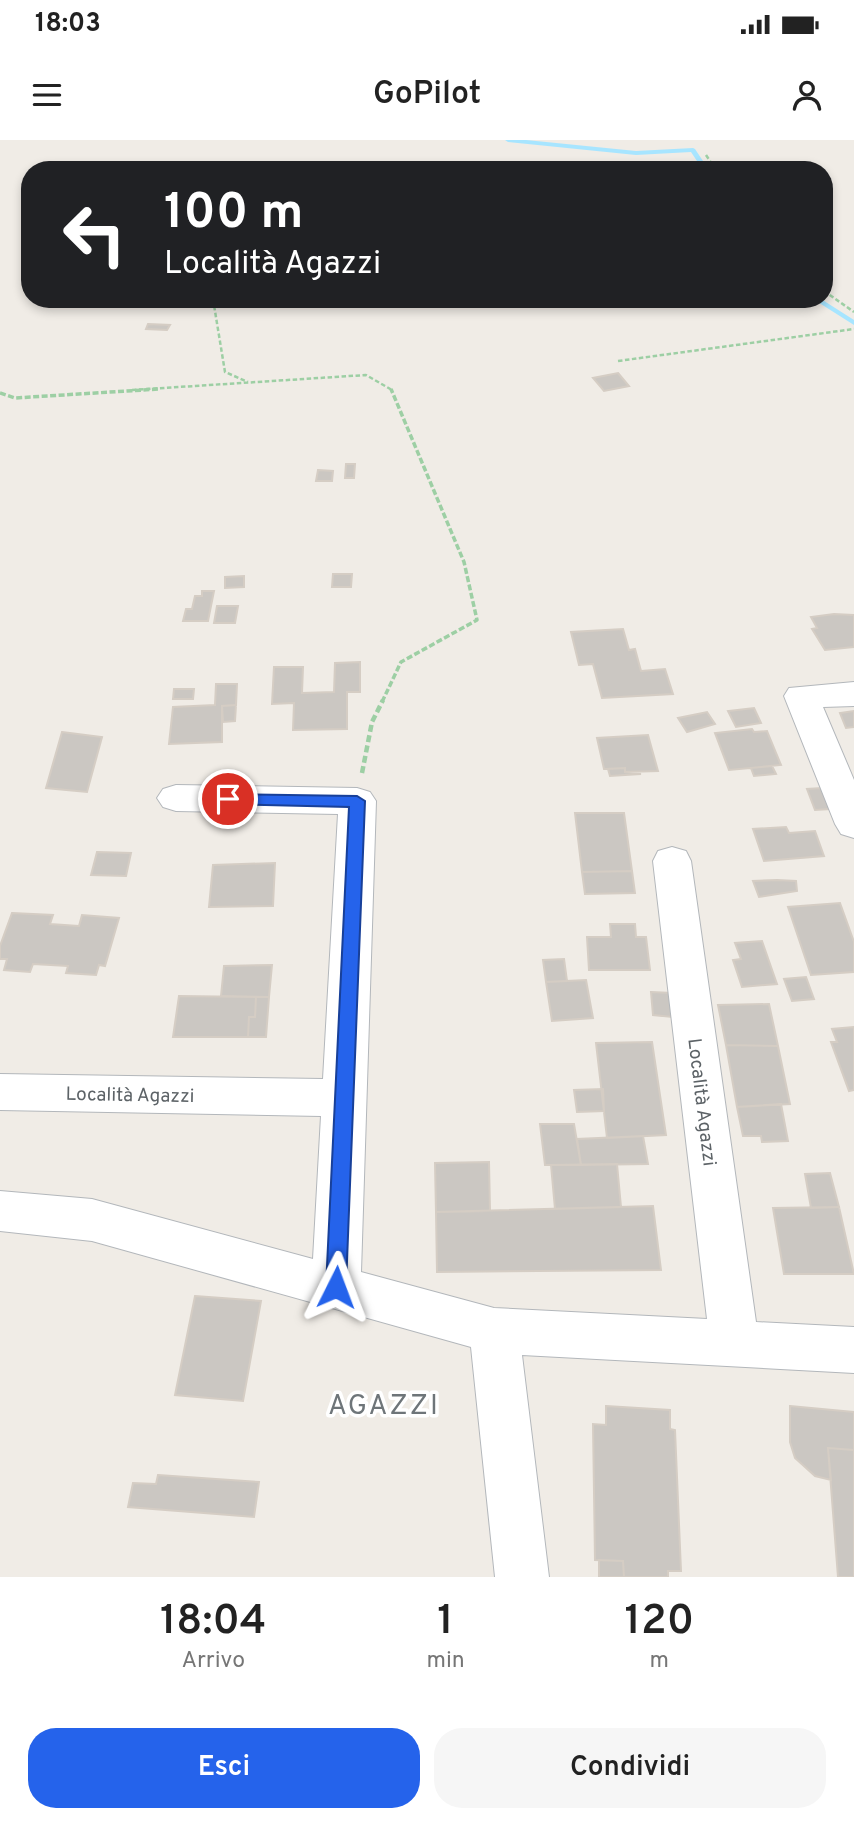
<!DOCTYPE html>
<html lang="it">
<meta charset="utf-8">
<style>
:root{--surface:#fff;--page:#f6f6f6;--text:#222;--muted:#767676;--accent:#2563eb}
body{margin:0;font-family:Overpass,sans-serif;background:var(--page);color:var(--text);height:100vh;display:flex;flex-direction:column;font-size:26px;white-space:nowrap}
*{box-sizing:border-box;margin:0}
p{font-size:23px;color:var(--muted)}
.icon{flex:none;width:38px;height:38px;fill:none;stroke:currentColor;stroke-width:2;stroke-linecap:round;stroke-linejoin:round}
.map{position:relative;height:1437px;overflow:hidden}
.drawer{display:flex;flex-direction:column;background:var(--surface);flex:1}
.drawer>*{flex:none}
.banner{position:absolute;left:21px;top:21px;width:812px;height:147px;border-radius:28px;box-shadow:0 4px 10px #0003;background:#202124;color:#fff;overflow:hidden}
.pin{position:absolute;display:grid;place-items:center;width:60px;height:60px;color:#fff;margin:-30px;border:4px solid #fff;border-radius:50%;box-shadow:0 2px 7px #0007}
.me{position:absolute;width:77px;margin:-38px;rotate:3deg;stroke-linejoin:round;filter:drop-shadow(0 0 5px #0008)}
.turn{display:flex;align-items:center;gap:24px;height:147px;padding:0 28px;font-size:32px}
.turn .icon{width:91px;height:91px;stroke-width:2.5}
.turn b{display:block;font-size:49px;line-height:60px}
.eta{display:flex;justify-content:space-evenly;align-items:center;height:119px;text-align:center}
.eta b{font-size:42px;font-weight:600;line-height:49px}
.cta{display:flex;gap:14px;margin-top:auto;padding:14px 28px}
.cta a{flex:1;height:80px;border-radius:28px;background:var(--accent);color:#fff;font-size:28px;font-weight:600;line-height:80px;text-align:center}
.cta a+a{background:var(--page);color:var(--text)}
.status{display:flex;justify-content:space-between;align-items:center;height:49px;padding:0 35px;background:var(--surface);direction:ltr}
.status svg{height:19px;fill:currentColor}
header{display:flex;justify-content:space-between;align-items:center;height:91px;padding:0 28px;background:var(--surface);font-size:32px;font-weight:600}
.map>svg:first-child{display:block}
</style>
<div class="status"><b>18:03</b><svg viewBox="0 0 49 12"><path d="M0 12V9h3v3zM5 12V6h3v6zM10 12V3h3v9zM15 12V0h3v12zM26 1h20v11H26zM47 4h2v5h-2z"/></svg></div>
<header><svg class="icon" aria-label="menu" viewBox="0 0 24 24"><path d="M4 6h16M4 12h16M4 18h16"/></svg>GoPilot<svg class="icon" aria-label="person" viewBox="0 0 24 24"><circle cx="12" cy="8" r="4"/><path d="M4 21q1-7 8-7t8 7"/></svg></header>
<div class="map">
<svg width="854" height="1437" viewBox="0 0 854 1437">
<rect width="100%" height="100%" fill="#f0ece6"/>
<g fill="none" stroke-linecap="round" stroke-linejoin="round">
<path fill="#a7e5ff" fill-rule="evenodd" d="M505,0H526L636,11L693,8L695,9L709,30H703L691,12L636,15L508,2Z
M813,159H821L854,180V185Z"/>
</g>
<path fill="#cbc7c2" stroke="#d5cdc4" stroke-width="2" d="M148,184L170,185L167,190L146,189Z
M618,233L629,246L604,251L593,238Z
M346,324H355L354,338H345Z
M318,330L333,331L332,341H316Z
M333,434H352L351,447H332Z
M244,436V447L225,448V437Z
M202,451H214L208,481H183L186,469H192L195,456H202Z
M217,466H238L235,483H214Z
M834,474L854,475V507L825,510L812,489L817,488L811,477Z
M623,489L629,510L635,509L641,531L665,529L673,554L602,558L593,524L579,525L571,492Z
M360,522V552H347V589L293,590L294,563L272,564L274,527H303L302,553L334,552L335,523Z
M216,544H237L236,565L222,566V602L169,604L173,567L215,565Z
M174,549H194L193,559H173Z
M236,565L235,581L223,582L222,566Z
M754,568L761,583L736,587L728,571Z
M854,571V587L846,588L840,573Z
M707,572L715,584L687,592L678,578Z
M752,589L754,592L767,591L781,625L729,630L715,593Z
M62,592L102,597L87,652L46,648Z
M648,595L658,631L625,632V628L604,629L597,598Z
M772,626L776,634L754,636L751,628Z
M625,628V632L641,634L610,636L608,629Z
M822,648L830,669L815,670L807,649Z
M575,673H624L632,731L582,732Z
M786,687L789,693L815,691L824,716L764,721L753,689Z
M97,712L131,713L126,736L91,735Z
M275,723L273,766L209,767L213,725Z
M632,731L635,753L585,754L582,732Z
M777,740L796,741L797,751L759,757L753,741Z
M840,763L854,802V832L811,835L788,767Z
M12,773L53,775L50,784L79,786L82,775L119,778L105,826L99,825L96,835L66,833L68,826L33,824L30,832L4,830L7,819H0V806Z
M610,784H635L636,797H646L650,830H589L587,797H611Z
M762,801L777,844L742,847L733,820L741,819L735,803Z
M564,819L567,841L546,842L543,820Z
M272,825L269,857L221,856L224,826Z
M806,837L814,859L792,861L784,839Z
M586,840L593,878L552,881L546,842Z
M651,852L672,853V877L653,875Z
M179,856L256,857L255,877H249L248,897H173Z
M256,857H269L266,897H248L249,877H255Z
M769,864L778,906L726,905L718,865Z
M854,887V950L849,951L831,902H837L832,889Z
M652,902L666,995L607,998L596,903Z
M726,905L778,906L790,964L737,967Z
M603,949L604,971L577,972L574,950Z
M781,964L788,1001L762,1002L761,996H743L737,967Z
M540,984H574L581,1025H545Z
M643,996L648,1024L581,1025L577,999Z
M489,1022L490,1071L436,1072L435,1023Z
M617,1024L621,1067L555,1069L551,1025Z
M830,1033L839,1067L811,1068L805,1034Z
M653,1066L661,1130L437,1132L436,1072Z
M839,1067L854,1134H784L773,1068Z
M195,1156L261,1161L243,1261L175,1255Z
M606,1266L670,1270V1289L675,1290L681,1431H668V1437H624L623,1421L595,1420L593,1284L606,1285Z
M790,1266L854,1272V1310L828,1308L831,1340L815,1336L795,1318L790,1302Z
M828,1308L854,1310V1437H838Z
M158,1335L259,1342L254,1377L128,1367L133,1343L156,1344Z
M599,1420L623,1421L624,1437H599Z"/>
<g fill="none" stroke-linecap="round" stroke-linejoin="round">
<defs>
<path id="street" d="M854,542V566L823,567L854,640V698L841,694L835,684L784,556L789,548Z
M176,645L357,648L370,652L376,661L361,1132L494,1168L707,1179L653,721L658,711L672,707L686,711L691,721L756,1182L854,1187V1233L522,1215L549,1437H495L471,1207L92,1101L0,1091V1051L92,1059L313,1119L321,976L0,970V934L323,939L338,674L176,671L163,667L157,658L163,649Z"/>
</defs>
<use href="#street" stroke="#b3b7bb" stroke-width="2"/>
<path stroke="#9dcfa4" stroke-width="2.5" stroke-dasharray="4.5 2.5" stroke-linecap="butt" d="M706,15L716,30
M824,151L854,172
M213,159L225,232L248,242
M618,221L854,189
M132,250L366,235L392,250"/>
<path stroke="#9dcfa4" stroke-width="3.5" stroke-dasharray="6 2.5" stroke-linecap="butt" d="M0,253L15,258L159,249
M382,562L401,522L477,480L464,422L391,249"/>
<path stroke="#9dcfa4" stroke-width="4.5" stroke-dasharray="7 3.5" stroke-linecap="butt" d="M362,633L372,582L383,560"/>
<use href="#street" fill="#fff" fill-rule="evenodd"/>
</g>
<path fill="#2563eb" stroke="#184099" stroke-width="2" d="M228,654L357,656L365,661L346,1147L343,1153L336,1156L329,1153L326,1147L349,667L228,664L220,659Z"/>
<g text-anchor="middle" stroke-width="7" stroke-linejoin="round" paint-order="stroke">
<g font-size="19" fill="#5d6367" stroke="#fff">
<text transform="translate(130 954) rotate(1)" y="7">Località Agazzi</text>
<text transform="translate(703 962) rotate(83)" y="7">Località Agazzi</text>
</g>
<g font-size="28" letter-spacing="2" fill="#6e7579" stroke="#fff">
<text x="384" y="1274">AGAZZI</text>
</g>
</g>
</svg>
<div class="pin" style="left:228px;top:659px;background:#d93025"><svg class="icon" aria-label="arrive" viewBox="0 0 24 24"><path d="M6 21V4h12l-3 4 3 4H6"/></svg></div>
<svg class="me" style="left:336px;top:1147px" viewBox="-20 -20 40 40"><path d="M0-17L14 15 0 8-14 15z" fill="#2563eb" stroke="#fff" stroke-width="4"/></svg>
<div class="banner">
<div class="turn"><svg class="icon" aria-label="left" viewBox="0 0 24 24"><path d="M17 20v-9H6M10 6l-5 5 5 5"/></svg><div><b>100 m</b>Località Agazzi</div></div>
</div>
</div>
<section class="drawer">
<div class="eta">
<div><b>18:04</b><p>Arrivo</p></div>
<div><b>1</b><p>min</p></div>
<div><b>120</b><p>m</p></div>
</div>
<div class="cta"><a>Esci</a><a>Condividi</a></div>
</section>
